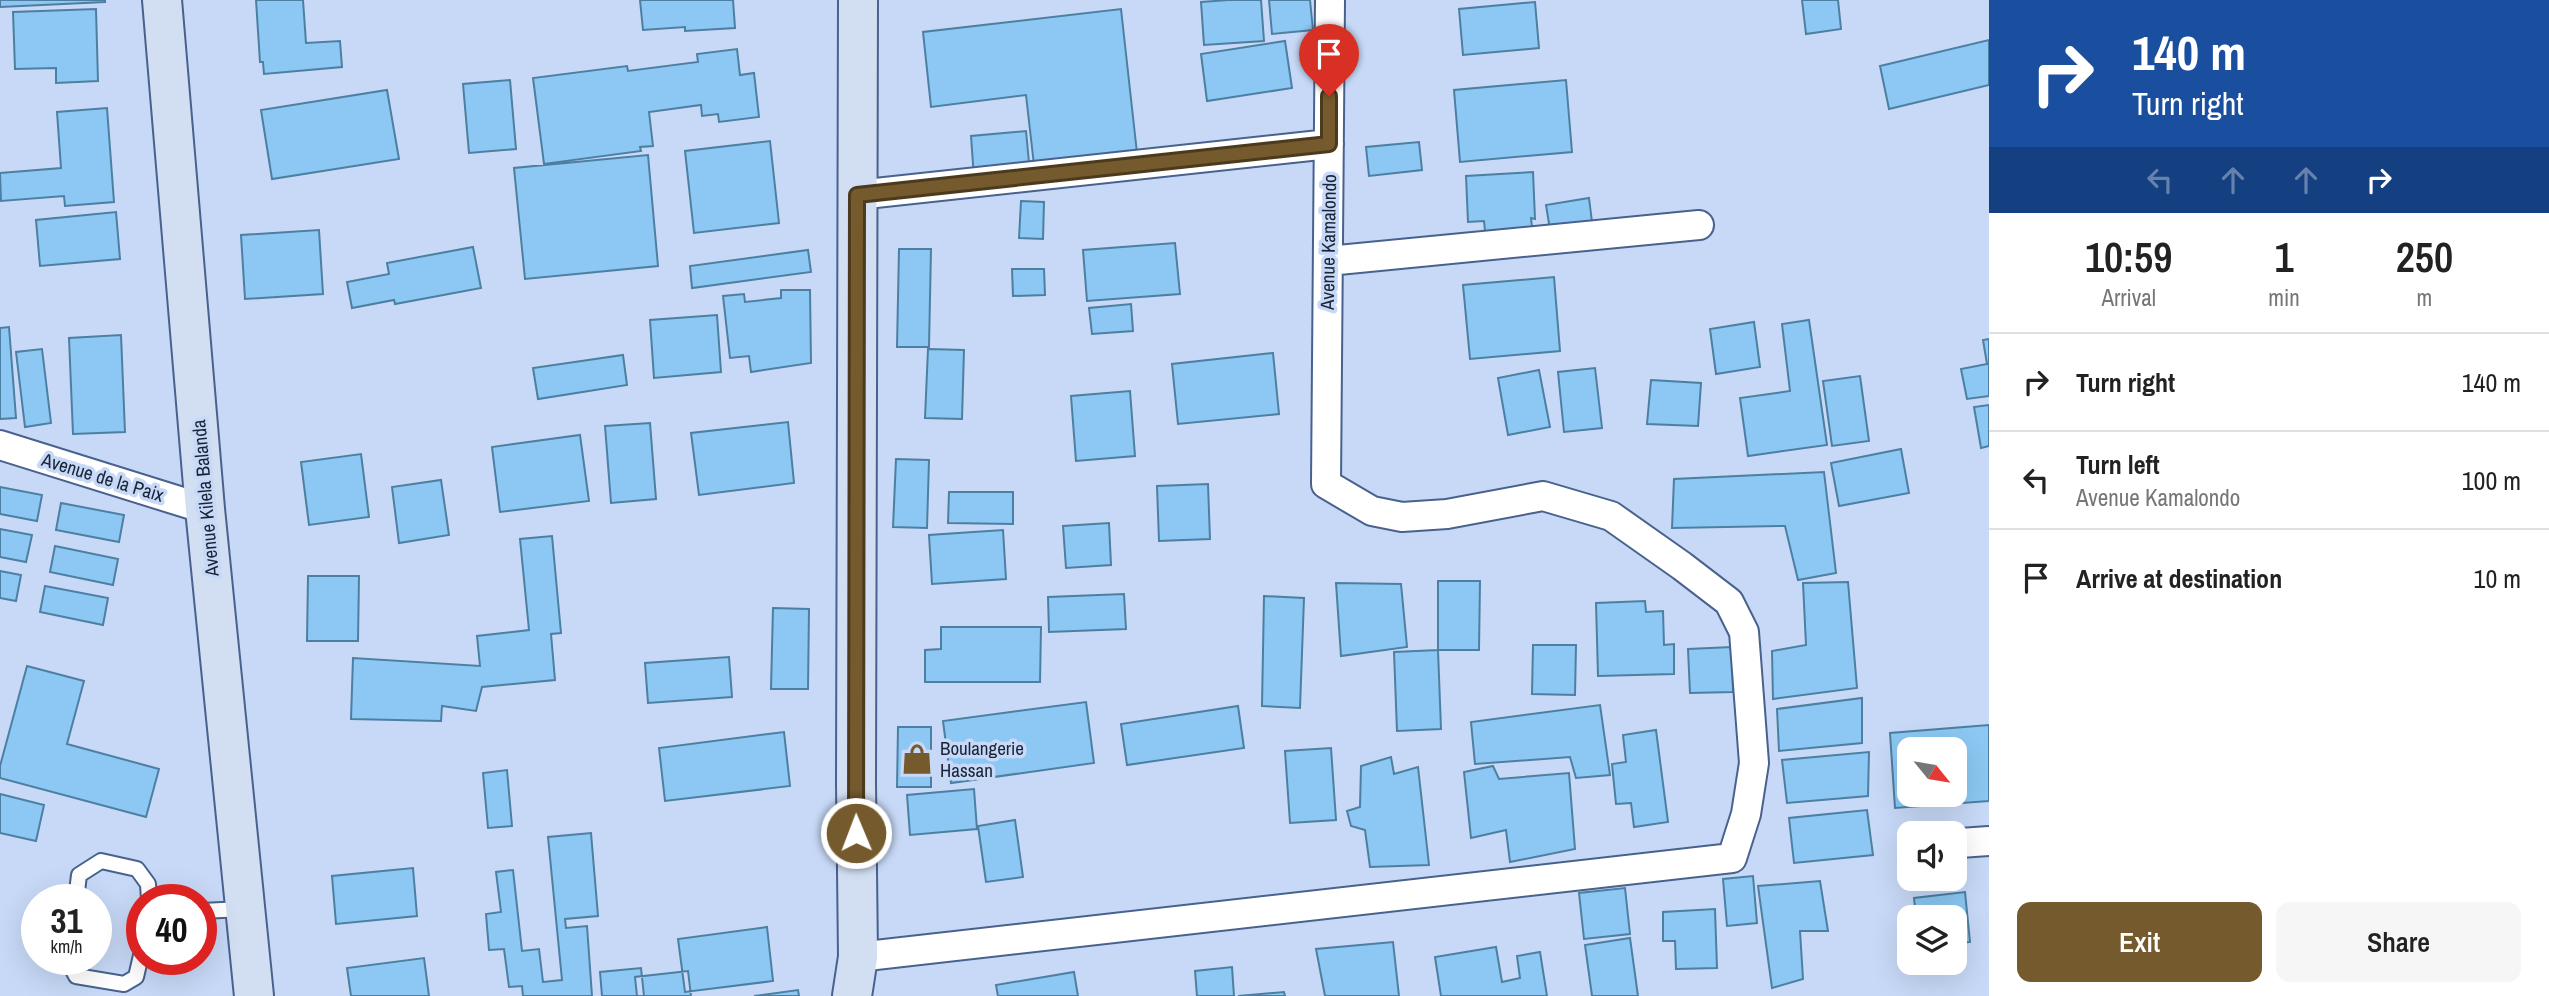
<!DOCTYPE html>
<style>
:root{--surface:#fff;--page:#f6f6f6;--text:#222;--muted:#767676;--line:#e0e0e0;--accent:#745a2c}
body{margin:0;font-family:"Archivo Narrow",sans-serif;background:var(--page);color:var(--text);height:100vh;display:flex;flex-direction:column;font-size:26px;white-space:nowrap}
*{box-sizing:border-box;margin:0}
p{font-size:23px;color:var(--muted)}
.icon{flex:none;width:38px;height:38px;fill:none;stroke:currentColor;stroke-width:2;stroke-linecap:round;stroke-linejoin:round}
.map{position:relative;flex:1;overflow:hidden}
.details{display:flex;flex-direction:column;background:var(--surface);width:560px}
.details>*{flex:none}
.banner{background:#1a4fa0;color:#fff;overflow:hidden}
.needle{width:46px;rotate:120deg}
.fabs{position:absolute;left:1897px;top:737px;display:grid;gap:14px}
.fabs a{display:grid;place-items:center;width:70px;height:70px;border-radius:14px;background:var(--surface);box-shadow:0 7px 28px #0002;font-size:35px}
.speed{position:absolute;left:21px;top:884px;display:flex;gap:14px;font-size:35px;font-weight:700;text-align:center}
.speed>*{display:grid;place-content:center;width:91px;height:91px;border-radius:50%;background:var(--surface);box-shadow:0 7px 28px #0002;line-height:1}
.speed small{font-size:18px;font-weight:400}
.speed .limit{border:10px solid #d22;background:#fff;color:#111}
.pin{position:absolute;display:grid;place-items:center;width:60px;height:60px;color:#fff;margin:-72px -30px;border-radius:50% 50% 50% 0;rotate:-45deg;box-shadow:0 0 7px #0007}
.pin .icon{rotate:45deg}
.me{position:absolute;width:77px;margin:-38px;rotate:359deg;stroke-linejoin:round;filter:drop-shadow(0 0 5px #0008)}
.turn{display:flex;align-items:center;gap:24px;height:147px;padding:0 28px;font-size:32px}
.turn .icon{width:91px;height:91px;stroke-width:2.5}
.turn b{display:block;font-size:49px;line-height:60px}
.lanes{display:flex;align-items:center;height:66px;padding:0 28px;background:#0003;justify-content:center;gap:35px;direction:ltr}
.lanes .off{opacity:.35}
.eta{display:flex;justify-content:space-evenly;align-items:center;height:119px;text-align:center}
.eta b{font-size:42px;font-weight:600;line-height:49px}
.button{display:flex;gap:14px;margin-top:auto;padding:14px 28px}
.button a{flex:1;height:80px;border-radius:14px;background:var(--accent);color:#fff;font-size:28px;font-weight:600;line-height:80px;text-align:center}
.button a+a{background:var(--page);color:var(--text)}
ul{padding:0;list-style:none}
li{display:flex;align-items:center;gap:21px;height:98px;padding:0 28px;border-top:2px solid var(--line)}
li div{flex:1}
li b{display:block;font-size:26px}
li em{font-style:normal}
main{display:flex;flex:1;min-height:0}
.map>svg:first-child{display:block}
</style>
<main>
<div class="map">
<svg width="1989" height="996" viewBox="0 0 1989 996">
<rect width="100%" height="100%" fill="#c7d9f7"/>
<path fill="#8cc8f3" stroke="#4d7fa2" stroke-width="2" fill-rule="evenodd" d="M0,0H105V2L0,7Z
M256,0H303L306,43L340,41L342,67L264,74L263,62H260Z
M640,0H733L735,28L685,31V27L643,30Z
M1228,0H1261L1264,41L1204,45L1201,2Z
M1269,0H1310L1313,30L1272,34Z
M1802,0H1838L1841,29L1806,34Z
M1535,2L1539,48L1463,55L1459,9Z
M96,9L98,81L56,83V68L15,69L13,12Z
M1121,9L1137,153L1034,165L1026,95L931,107L923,32Z
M1989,40V85L1889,109L1880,66Z
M1285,41L1292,88L1207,101L1201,54Z
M737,49L740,75L754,73L759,117L719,122L718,114L702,116L701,105L649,112L653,146L640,147L641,151L544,164L533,78L627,66L628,71L698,62L697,54Z
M510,80L516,149L469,153L463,84Z
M1566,80L1572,152L1460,162L1454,90Z
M387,90L399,159L272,179L261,110Z
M107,108L114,202L65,206L64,196L1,201L0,173L61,168L57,112Z
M1026,131L1030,173L974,178L971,136Z
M770,141L779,223L694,233L685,151Z
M1419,142L1422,170L1369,176L1366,147Z
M648,155L658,266L525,279L514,168Z
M1533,172L1535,219L1531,218L1533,236L1486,241L1484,221L1468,222L1466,176Z
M1589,198L1593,230L1551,236L1546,205Z
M1021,201L1044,202L1043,239L1019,238Z
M116,212L120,259L40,266L36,220Z
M319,230L323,294L245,299L241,235Z
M1175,243L1180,294L1087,301L1083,250Z
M473,247L481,288L395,304L394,300L352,308L347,282L389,274L387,263Z
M899,249H931L929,347H897Z
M808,250L811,272L692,288L690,266Z
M1012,269H1044L1045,295L1013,296Z
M1554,277L1560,351L1470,359L1463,285Z
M781,290H810L811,363L751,372L749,356L730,358L723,296L744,294L745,302L781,298Z
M1131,304L1133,331L1092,334L1089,308Z
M717,315L721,372L654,378L650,320Z
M1809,320L1827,445L1748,456L1740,398L1790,391L1782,324Z
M1754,322L1760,367L1716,374L1710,329Z
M9,327L16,418L0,419V328Z
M121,335L125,432L73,434L69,338Z
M1989,339V396L1967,399L1961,369L1987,364L1983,340Z
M42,349L51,423L25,427L16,352Z
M928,349L964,350L962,419L925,418Z
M1273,353L1279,414L1178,424L1172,364Z
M623,355L627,385L538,399L533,368Z
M1595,368L1602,428L1564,432L1558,372Z
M1539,370L1550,427L1508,435L1498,378Z
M1860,376L1869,441L1832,446L1823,381Z
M1651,380L1701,383L1698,426L1647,424Z
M1130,391L1135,456L1076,461L1071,396Z
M1989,405V446L1981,448L1974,407Z
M788,422L794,483L699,495L691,433Z
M650,423L656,499L611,503L605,426Z
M580,435L589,501L500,512L492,447Z
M1901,449L1909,493L1839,506L1831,463Z
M361,454L369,517L309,525L301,462Z
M896,459L929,460L927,528L893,527Z
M1824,472L1836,573L1798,580L1785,526L1672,528L1674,479Z
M441,480L449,535L399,543L392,487Z
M1208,484L1210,539L1159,541L1157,486Z
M0,487L42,495L37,521L0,514Z
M949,492H1013V524L948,523Z
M61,503L124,515L119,542L56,530Z
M1109,523L1111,565L1066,568L1063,526Z
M0,529L32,535L26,562L0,557Z
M1003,530L1006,579L932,584L929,535Z
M552,536L561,633L551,634L555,680L482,687L476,711L442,706L441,721L351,719L353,658L480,666L477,636L529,630L520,539Z
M55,546L118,559L113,585L50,572Z
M0,571L21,575L16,601L0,598Z
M308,576H359L358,641H307Z
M1438,581H1480L1479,650H1438Z
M1848,582L1857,688L1773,699L1772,651L1806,645L1803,583Z
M1336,583L1401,584L1407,647L1341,656Z
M45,586L108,598L103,625L40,612Z
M1124,594L1126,629L1049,632L1048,597Z
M1264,596L1304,598L1300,708L1262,706Z
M1645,601L1646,612L1663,611L1664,645L1674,644V674L1598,676L1596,603Z
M773,608L809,609L808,689H771Z
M941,627H1041L1040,682H925V650L941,649Z
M1533,645H1576L1575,695L1532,694Z
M1732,647L1733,692L1690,693L1688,649Z
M1438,650L1441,729L1397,731L1394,652Z
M729,657L732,697L648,703L645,663Z
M27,666L84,681L67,744L159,769L146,817L0,778V766Z
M1862,698V743L1779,751L1777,709Z
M1086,702L1094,763L951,783L943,721Z
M1600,705L1610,775L1576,778L1570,757L1475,764L1471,722Z
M1238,706L1244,748L1127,765L1121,724Z
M1989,725V801L1895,808L1890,733ZM1909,749H1955V794H1909Z
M898,727H931V787H897Z
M1656,730L1668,822L1634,827L1631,803L1616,804L1612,764L1626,762L1623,735Z
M784,732L790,786L665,801L659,748Z
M1331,748L1336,820L1290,823L1285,751Z
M1869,752L1868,796L1787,803L1782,760Z
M1391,757L1394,774L1418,767L1429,865L1370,867L1365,830L1351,826L1347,811L1360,807L1361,766Z
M1493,766L1499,779L1569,773L1575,849L1510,862L1506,830L1471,838L1464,772Z
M507,770L512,826L488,828L483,773Z
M974,789L977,829L910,835L907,795Z
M0,794L44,805L36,841L0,833Z
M1867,810L1873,855L1794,863L1789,818Z
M1015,820L1023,877L986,882L978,826Z
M591,833L598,916L565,919L566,928L587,926L592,996H523L522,986L509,987L504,949L489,950L486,914L501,912L496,872L513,870L522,951L539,949L543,982L562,980L548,837Z
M413,868L417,916L336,924L332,876Z
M1753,876L1757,923L1727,926L1723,879Z
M1820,881L1828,931H1800L1803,979L1772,988L1758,886Z
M1625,888L1630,934L1584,939L1579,893Z
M1965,892L1970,942L1955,944V917H1916L1914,898Z
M1715,909L1717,968L1676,969L1675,941H1663V912Z
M767,927L773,981L685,992L678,939Z
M1630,938L1638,996H1592L1585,945Z
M1393,942L1399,996H1325L1316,949Z
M1496,947L1502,982L1520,978L1517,956L1540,952L1547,996H1441L1435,957Z
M424,958L429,996H351L347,968Z
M1232,967L1234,996H1197L1195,971Z
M641,968L644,996H602L600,972Z
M688,971L691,996H637L635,977Z
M1074,972L1078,996H998L996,985Z
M798,990L799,996H754Z
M1284,992L1285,996H1238Z"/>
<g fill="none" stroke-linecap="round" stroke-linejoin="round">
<defs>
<path id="lane" d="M76,900L79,875L101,861L137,869L148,884L149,900
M201,911L244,909
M67,959L76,976L124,984L136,977L142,951"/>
<path id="street" d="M857,195L1329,144
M1328,261L1699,225
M0,445L205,509
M1960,843L1989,841
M858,957L1732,858L1746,814L1754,763L1744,632L1729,602L1682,566L1611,516L1543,496L1447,514L1402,517L1372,511L1326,484L1330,0"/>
<path id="secondary" d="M162,0L205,509L254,996
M852,996L858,957L856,783L858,0"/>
</defs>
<use href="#lane" stroke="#48628d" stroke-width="18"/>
<use href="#street" stroke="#48628d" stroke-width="32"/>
<use href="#secondary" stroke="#48628d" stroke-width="42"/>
<use href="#lane" stroke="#fff" stroke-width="14"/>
<use href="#street" stroke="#fff" stroke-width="28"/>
<use href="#secondary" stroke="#d2def2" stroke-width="38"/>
</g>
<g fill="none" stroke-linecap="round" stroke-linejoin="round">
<defs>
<path id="route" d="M856,833L857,195L1329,144V96"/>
</defs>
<use href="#route" stroke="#4b3a1d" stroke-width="18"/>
<use href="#route" stroke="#745a2c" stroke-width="12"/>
</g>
<defs>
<symbol id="shop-bare" viewBox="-9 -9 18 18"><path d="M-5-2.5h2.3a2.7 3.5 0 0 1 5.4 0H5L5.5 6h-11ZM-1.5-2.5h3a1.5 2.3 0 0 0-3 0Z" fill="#745a2c" stroke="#c7d9f7" stroke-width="2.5" paint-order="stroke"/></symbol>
</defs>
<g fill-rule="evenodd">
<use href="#shop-bare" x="895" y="737" width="44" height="44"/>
</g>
<g text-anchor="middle" stroke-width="7" stroke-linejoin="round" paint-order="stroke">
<g font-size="19" fill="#192436" stroke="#c7d9f7">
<text transform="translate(1328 242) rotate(-89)" y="7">Avenue Kamalondo</text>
<text transform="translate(103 477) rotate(17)" y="7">Avenue de la Paix</text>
<text transform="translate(205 498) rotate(-95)" y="7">Avenue Kilela Balanda</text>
</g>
<g font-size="19" fill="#192436" stroke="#c7d9f7" text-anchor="start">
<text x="940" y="755">Boulangerie<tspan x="940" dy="22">Hassan</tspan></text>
</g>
</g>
</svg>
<div class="fabs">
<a><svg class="needle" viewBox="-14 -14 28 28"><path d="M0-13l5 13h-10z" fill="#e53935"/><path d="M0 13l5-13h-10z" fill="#767676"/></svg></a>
<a><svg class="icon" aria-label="sound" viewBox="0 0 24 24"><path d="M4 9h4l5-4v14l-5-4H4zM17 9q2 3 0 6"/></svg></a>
<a><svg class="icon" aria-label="layers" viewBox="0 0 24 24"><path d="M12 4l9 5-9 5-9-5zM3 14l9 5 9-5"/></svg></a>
</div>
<div class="speed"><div>31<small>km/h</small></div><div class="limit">40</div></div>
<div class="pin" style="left:1329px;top:96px;background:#d93025"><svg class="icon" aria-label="arrive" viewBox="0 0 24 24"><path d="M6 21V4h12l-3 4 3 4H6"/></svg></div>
<svg class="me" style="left:856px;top:833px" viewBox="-20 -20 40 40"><circle r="17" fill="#745a2c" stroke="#fff" stroke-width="3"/><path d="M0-11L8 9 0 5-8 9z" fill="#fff"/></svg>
</div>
<section class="details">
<div class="banner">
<div class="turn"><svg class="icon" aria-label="right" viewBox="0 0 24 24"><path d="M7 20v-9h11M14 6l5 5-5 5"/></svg><div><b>140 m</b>Turn right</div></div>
<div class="lanes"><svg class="icon off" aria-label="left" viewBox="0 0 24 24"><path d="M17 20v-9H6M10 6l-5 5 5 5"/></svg><svg class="icon off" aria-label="ahead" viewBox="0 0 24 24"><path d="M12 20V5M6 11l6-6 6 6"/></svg><svg class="icon off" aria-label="ahead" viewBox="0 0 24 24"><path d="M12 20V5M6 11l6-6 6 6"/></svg><svg class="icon" aria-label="right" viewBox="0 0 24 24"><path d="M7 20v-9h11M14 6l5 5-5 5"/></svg></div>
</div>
<div class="eta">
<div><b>10:59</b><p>Arrival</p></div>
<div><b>1</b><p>min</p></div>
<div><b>250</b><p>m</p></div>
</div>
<ul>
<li><svg class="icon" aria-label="right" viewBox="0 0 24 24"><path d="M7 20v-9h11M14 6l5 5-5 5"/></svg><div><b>Turn right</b></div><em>140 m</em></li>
<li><svg class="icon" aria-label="left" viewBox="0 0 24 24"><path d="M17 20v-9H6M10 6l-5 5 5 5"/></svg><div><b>Turn left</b><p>Avenue Kamalondo</p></div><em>100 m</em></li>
<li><svg class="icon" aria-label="arrive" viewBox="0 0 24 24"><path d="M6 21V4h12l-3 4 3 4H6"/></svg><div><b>Arrive at destination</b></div><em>10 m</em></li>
</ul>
<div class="button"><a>Exit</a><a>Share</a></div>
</section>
</main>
